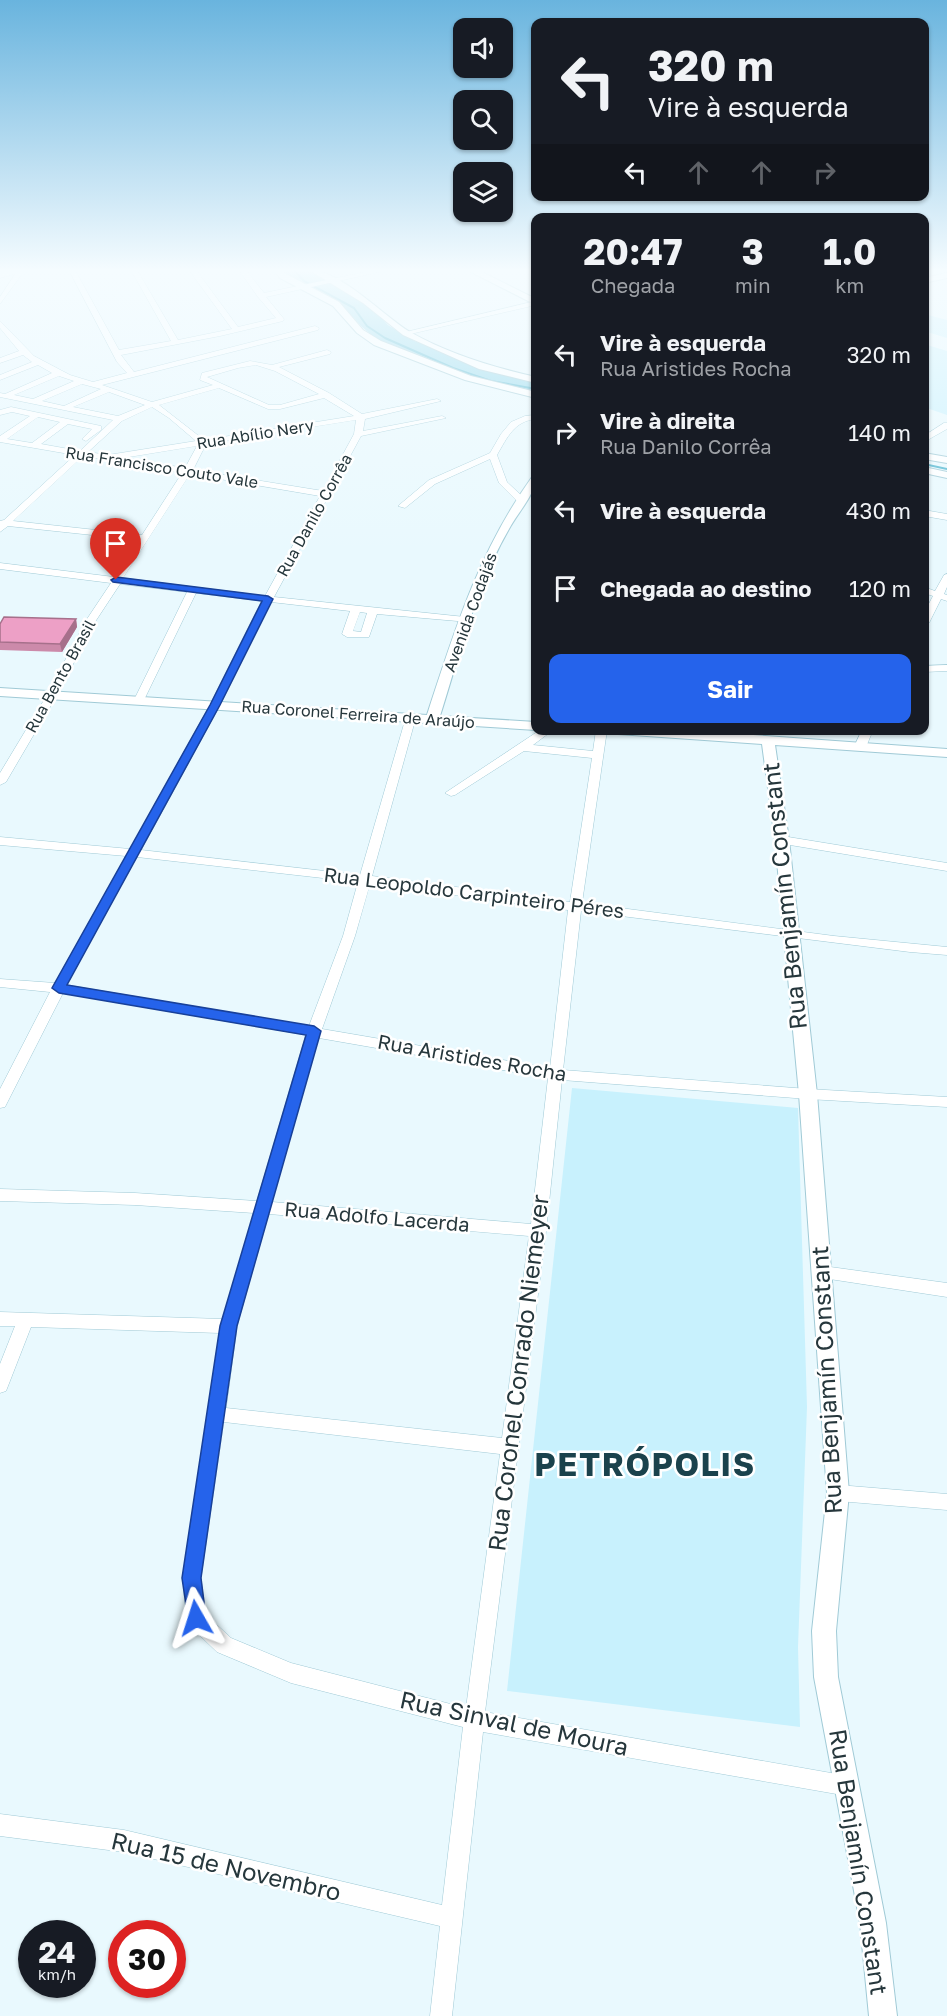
<!DOCTYPE html>
<html lang="pt">
<meta charset="utf-8">
<style>
:root{--surface:#171b24;--page:#20242c;--text:#f1f3f6;--muted:#9ea1a6;--accent:#2563eb}
body{margin:0;font-family:"Golos Text",sans-serif;background:var(--page);color:var(--text);height:100vh;display:flex;flex-direction:column;font-size:22px;white-space:nowrap}
*{box-sizing:border-box;margin:0}
p{font-size:20px;color:var(--muted)}
.icon{flex:none;width:33px;height:33px;fill:none;stroke:currentColor;stroke-width:2;stroke-linecap:round;stroke-linejoin:round}
.map{position:relative;flex:1;overflow:hidden}
.side{position:absolute;left:531px;top:213px;width:398px;height:522px;display:flex;flex-direction:column;background:var(--surface);border-radius:12px;box-shadow:0 2px 4px #0004}
.side>*{flex:none}
.top-card{position:absolute;left:531px;top:18px;width:398px;height:183px;border-radius:12px;box-shadow:0 2px 4px #0004;background:#171b24;color:var(--text);overflow:hidden}
.buttons{position:absolute;left:453px;top:18px;display:grid;gap:12px}
.buttons a{display:grid;place-items:center;width:60px;height:60px;border-radius:12px;background:var(--surface);box-shadow:0 2px 4px #0004;font-size:30px}
.speed{position:absolute;left:18px;top:1920px;display:flex;gap:12px;font-size:30px;font-weight:700;text-align:center}
.speed>*{display:grid;place-content:center;width:78px;height:78px;border-radius:50%;background:var(--surface);box-shadow:0 2px 4px #0004;line-height:1}
.speed small{font-size:15px;font-weight:400}
.speed .limit{border:9px solid #d22;background:#fff;color:#111}
.pin{position:absolute;display:grid;place-items:center;width:51px;height:51px;color:#fff;margin:-62px -26px;border-radius:50% 50% 50% 0;rotate:-45deg;box-shadow:0 0 6px #0007}
.pin .icon{rotate:45deg}
.me{position:absolute;width:66px;margin:-33px;rotate:354deg;stroke-linejoin:round;filter:drop-shadow(0 0 4px #0008)}
.turn{display:flex;align-items:center;gap:21px;height:126px;padding:0 18px;font-size:27px}
.turn .icon{width:78px;height:78px;stroke-width:2.5}
.turn b{display:block;font-size:42px;line-height:51px}
.lanes{display:flex;align-items:center;height:57px;padding:0 18px;background:#0003;justify-content:center;gap:30px;direction:ltr}
.lanes .off{opacity:.35}
.eta{display:flex;justify-content:space-evenly;align-items:center;height:102px;text-align:center}
.eta b{font-size:36px;font-weight:700;line-height:42px}
.action{display:flex;gap:12px;margin-top:auto;padding:12px 18px}
.action a{flex:1;height:69px;border-radius:12px;background:var(--accent);color:#fff;font-size:24px;font-weight:700;line-height:69px;text-align:center}
ul{padding:0;list-style:none}
li{display:flex;align-items:center;gap:18px;height:78px;padding:0 18px}
li div{flex:1}
li b{display:block;font-size:22px}
li em{font-style:normal}
.map>svg:first-child{display:block}
</style>
<div class="map">
<svg width="947" height="2016" viewBox="0 0 947 2016">
<rect width="100%" height="100%" fill="#e9f9fe"/>
<path fill="#c8f1fd" d="M924,314L947,320V338L924,331Z
M924,344L947,351V415L924,407Z
M572,1088L798,1108L807,1407L798,1647L800,1727L507,1691Z"/>
<path fill="#8fd6ea" d="M283,270H309L374,310L388,325L408,338L482,370L535,383V394L488,385L377,340L361,326L343,306L286,274Z"/>
<g fill="none" stroke-linecap="round" stroke-linejoin="round">
<path stroke="#4bb4ce" stroke-width="2" d="M294,270L304,281L354,308L367,326L385,338L453,368L491,381L536,389
M924,464L947,469"/>
<defs>
<path id="minor" d="M18,270L24,271L0,304V297Z
M69,270H75L119,350L171,341L131,270H137L178,340L232,329L189,270H196L238,327L276,318L258,297L239,270H246L264,293L375,270H388L266,297L284,319L283,321L220,336L121,355L134,372L315,326L319,328L318,330L102,385L152,402L213,385L200,380L202,373L250,361L272,365L327,350L331,352L330,354L279,367L329,393L362,414L437,399L441,401L365,419L363,431L442,416L446,418L361,436L274,597L465,617L470,620L469,622L377,614L369,637H347L342,634L350,611L271,602L220,705L141,850L360,875L406,717L411,714L416,717L372,876L570,902L592,758L524,751L455,795L451,796L445,793L540,730H553L533,745L593,751L596,730H607L582,903L834,936L947,947V955L910,952L581,911L563,1070L808,1089L947,1097V1107L808,1099L562,1080L546,1231L485,1712L848,1776L855,1779L858,1786L855,1793L848,1796L483,1732L452,2016H430L440,1926L124,1852L0,1836V1814L124,1830L442,1905L463,1727L291,1683L217,1652L189,1625L186,1618L183,1578L220,1333L31,1327L8,1386L6,1391L0,1393V1364L15,1326H0V1312L223,1319L254,1213L135,1205L0,1201V1189L135,1193L257,1201L306,1035L63,993L7,1103L5,1107L0,1108V1089L50,992L0,987V979L55,983L126,856L0,845V837L130,849L210,705L262,601L196,593L144,700L139,703L134,700L187,592L120,584L95,622L57,695L6,782L0,785V773L47,695L85,622L111,583L0,569V563L114,577L139,540L8,526L0,532V521L4,520L75,455L0,442V436L30,416L12,412L0,415V410L11,407L101,426V430L86,441L82,439L92,429L68,424L41,444L80,451L113,420L0,397V393L5,394L52,373L38,365L0,380V375L32,362L23,355L0,363V358L19,351L0,328V321L34,356L70,375L93,382L127,373L117,362ZM256,365L275,371L319,394L280,405H269L207,377L238,368ZM59,376L74,381L33,399L14,395ZM82,384L101,389L64,406L42,401ZM219,388L268,409H280L324,398L354,416L204,440L159,405ZM109,392L145,405L118,416L73,407ZM152,407L169,418L196,441L108,455L88,452L122,421ZM38,417L60,422L32,443L7,439ZM356,420L354,434L323,491L193,470L206,444ZM197,446L185,468L123,458ZM83,456L182,473L142,535L13,521ZM190,474L320,496L265,596L123,578ZM360,612L367,613L361,632L353,631ZM137,857L358,882L343,936L309,1026L67,985ZM370,884L568,910L550,1068L322,1029L355,936ZM319,1038L548,1078L531,1224L272,1202ZM269,1214L529,1236L502,1438L226,1408L237,1326ZM224,1422L500,1454L466,1708L291,1663L231,1638L205,1614L201,1578Z
M536,301V305L406,335L402,333Z
M536,415V419C514,421 507,438 497,455L507,482L523,497V501H517L499,483L490,459L435,484L405,508L398,506L429,480L490,453L501,434L511,422L525,416Z
M944,423H947V429L924,442V436Z
M924,510L947,514V520L924,516Z
M947,574V587L944,594L947,595V601L941,599L929,623L924,626V613L933,596L924,593V587L935,591L944,575Z
M947,665V671L924,672V666Z
M862,730H873L866,747L860,750L854,747Z
M782,836L947,863V871L778,843L776,840L778,837Z
M823,1266L947,1283V1297L823,1278L817,1277L815,1272L817,1267Z
M838,1485L947,1494V1510L838,1501L832,1499L829,1493L832,1487Z"/>
<path id="tertiary" d="M274,270H282L286,274L339,302L363,330L381,341L471,376L536,392V398L465,380L374,345L357,333L333,306L280,278Z
M309,270C341,270 383,316 410,332C449,354 492,367 536,377V383L479,369L403,335L363,303Z
M467,270H478L536,299V305Z
M947,273V278L924,283V278Z
M924,453L947,457V463L924,459Z
M924,467L947,472V478L924,473Z
M536,476C536,494 518,512 509,529C476,586 460,653 440,716L536,722V730L0,696V688L427,715C455,629 479,551 532,477Z
M612,730H683L947,749V757L775,745L789,840L817,1094L849,1493L836,1631L838,1677L886,1923L897,2016H869L860,1923L814,1677L812,1631L827,1493L799,1094L775,840L762,744L618,734Z"/>
<path id="secondary" d="M9,270H29L0,278V272Z"/>
</defs>
<use href="#minor" stroke="#a0cad6" stroke-width="1"/>
<use href="#tertiary" stroke="#a0cad6" stroke-width="2"/>
<use href="#secondary" stroke="#a0cad6" stroke-width="1"/>
<use href="#minor" fill="#fff" fill-rule="evenodd"/>
<use href="#tertiary" fill="#fff" fill-rule="evenodd"/>
<use href="#secondary" fill="#fff" fill-rule="evenodd"/>
</g>
<path fill="#cc8aaa" d="M76,619L77,627L62,652L0,650V624Z"/>
<path fill="#a6708b" d="M76,619L77,627L62,652L60,644Z"/>
<path fill="#eda0c6" stroke="#a6708b" stroke-width="1.5" d="M4,617L76,619L60,644L0,642V624Z"/>
<linearGradient id="sky" x2="0" y2="1"><stop stop-color="#69b4de"/><stop offset="0.49" stop-color="#f5fcff"/><stop offset="1" stop-color="#f5fcff" stop-opacity="0"/></linearGradient>
<rect width="947" height="552" fill="url(#sky)"/>
<path fill="#2563eb" stroke="#184099" stroke-width="1.5" d="M116,577L268,596L273,599L220,705L67,985L314,1026L321,1031L237,1326L201,1578L206,1618L203,1625L196,1628L189,1625L182,1578L220,1326L306,1035L59,993L52,988L210,705L262,601L113,582L111,580Z"/>
<g text-anchor="middle" stroke-width="5" stroke-linejoin="round" paint-order="stroke">
<g font-size="16" fill="#26373c" stroke="#fff">
<text transform="translate(255 434) rotate(-9)" y="6">Rua Abílio Nery</text>
<text transform="translate(162 467) rotate(9)" y="6">Rua Francisco Couto Vale</text>
<text transform="translate(314 515) rotate(-61)" y="6">Rua Danilo Corrêa</text>
<text transform="translate(470 612) rotate(-70)" y="6">Avenida Codajás</text>
<text transform="translate(60 676) rotate(-61)" y="6">Rua Bento Brasil</text>
<text transform="translate(358 714) rotate(4)" y="6">Rua Coronel Ferreira de Araújo</text>
</g>
<g font-size="20" fill="#26373c" stroke="#fff">
<text transform="translate(474 893) rotate(7)" y="7">Rua Leopoldo Carpinteiro Péres</text>
<text transform="translate(472 1058) rotate(10)" y="7">Rua Aristides Rocha</text>
<text transform="translate(377 1217) rotate(5)" y="7">Rua Adolfo Lacerda</text>
</g>
<g font-size="24" fill="#26373c" stroke="#fff">
<text transform="translate(785 896) rotate(-96)" y="8">Rua Benjamín Constant</text>
<text transform="translate(519 1373) rotate(-83)" y="8">Rua Coronel Conrado Niemeyer</text>
<text transform="translate(827 1380) rotate(-93)" y="8">Rua Benjamín Constant</text>
<text transform="translate(514 1724) rotate(12)" y="8">Rua Sinval de Moura</text>
<text transform="translate(858 1862) rotate(81)" y="8">Rua Benjamín Constant</text>
<text transform="translate(226 1867) rotate(13)" y="8">Rua 15 de Novembro</text>
</g>
<g font-size="32" font-weight="bold" letter-spacing="1.5" fill="#1b424c" stroke="#fff">
<text x="645" y="1476">PETRÓPOLIS</text>
</g>
</g>
</svg>
<div class="buttons">
<a><svg class="icon" aria-label="sound" viewBox="0 0 24 24"><path d="M4 9h4l5-4v14l-5-4H4zM17 9q2 3 0 6"/></svg></a>
<a><svg class="icon" aria-label="search" viewBox="0 0 24 24"><circle cx="10" cy="10" r="6"/><path d="M15 15l6 6"/></svg></a>
<a><svg class="icon" aria-label="layers" viewBox="0 0 24 24"><path d="M12 4l9 5-9 5-9-5zM3 14l9 5 9-5"/></svg></a>
</div>
<div class="speed"><div>24<small>km/h</small></div><div class="limit">30</div></div>
<div class="pin" style="left:116px;top:580px;background:#d93025"><svg class="icon" aria-label="arrive" viewBox="0 0 24 24"><path d="M6 21V4h12l-3 4 3 4H6"/></svg></div>
<svg class="me" style="left:196px;top:1618px" viewBox="-20 -20 40 40"><path d="M0-17L14 15 0 8-14 15z" fill="#2563eb" stroke="#fff" stroke-width="4"/></svg>
<div class="top-card">
<div class="turn"><svg class="icon" aria-label="left" viewBox="0 0 24 24"><path d="M17 20v-9H6M10 6l-5 5 5 5"/></svg><div><b>320 m</b>Vire à esquerda</div></div>
<div class="lanes"><svg class="icon" aria-label="left" viewBox="0 0 24 24"><path d="M17 20v-9H6M10 6l-5 5 5 5"/></svg><svg class="icon off" aria-label="ahead" viewBox="0 0 24 24"><path d="M12 20V5M6 11l6-6 6 6"/></svg><svg class="icon off" aria-label="ahead" viewBox="0 0 24 24"><path d="M12 20V5M6 11l6-6 6 6"/></svg><svg class="icon off" aria-label="right" viewBox="0 0 24 24"><path d="M7 20v-9h11M14 6l5 5-5 5"/></svg></div>
</div>
<section class="side">
<div class="eta">
<div><b>20:47</b><p>Chegada</p></div>
<div><b>3</b><p>min</p></div>
<div><b>1.0</b><p>km</p></div>
</div>
<ul>
<li><svg class="icon" aria-label="left" viewBox="0 0 24 24"><path d="M17 20v-9H6M10 6l-5 5 5 5"/></svg><div><b>Vire à esquerda</b><p>Rua Aristides Rocha</p></div><em>320 m</em></li>
<li><svg class="icon" aria-label="right" viewBox="0 0 24 24"><path d="M7 20v-9h11M14 6l5 5-5 5"/></svg><div><b>Vire à direita</b><p>Rua Danilo Corrêa</p></div><em>140 m</em></li>
<li><svg class="icon" aria-label="left" viewBox="0 0 24 24"><path d="M17 20v-9H6M10 6l-5 5 5 5"/></svg><div><b>Vire à esquerda</b></div><em>430 m</em></li>
<li><svg class="icon" aria-label="arrive" viewBox="0 0 24 24"><path d="M6 21V4h12l-3 4 3 4H6"/></svg><div><b>Chegada ao destino</b></div><em>120 m</em></li>
</ul>
<div class="action"><a>Sair</a></div>
</section>
</div>
